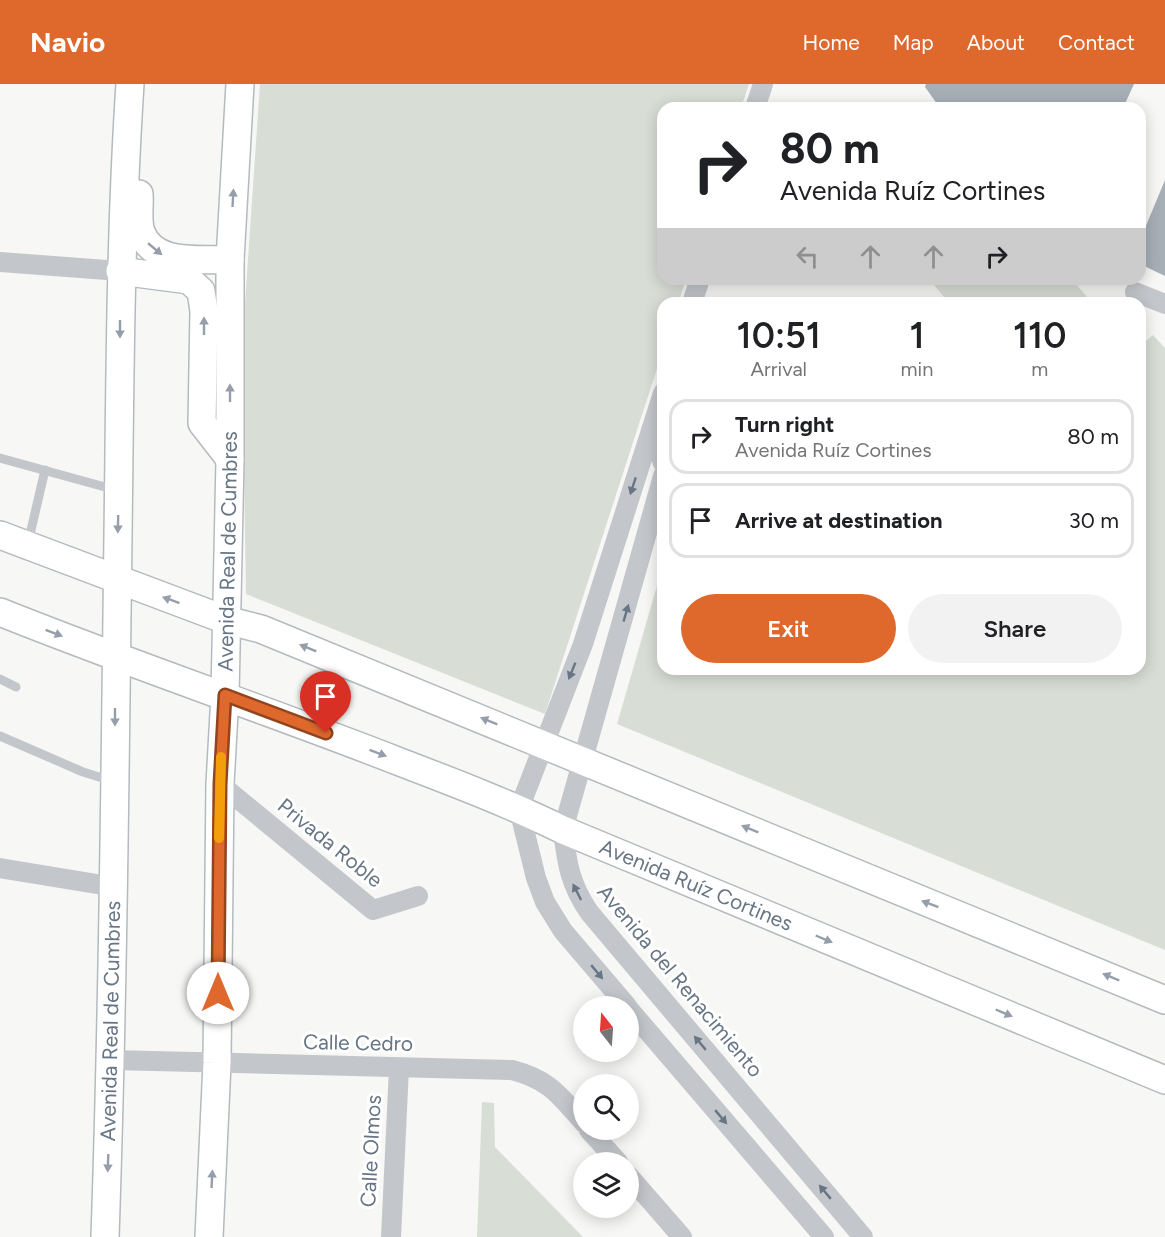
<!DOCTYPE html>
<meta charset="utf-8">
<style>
:root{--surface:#fff;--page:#f2f2f2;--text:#202124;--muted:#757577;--line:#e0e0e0;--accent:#df682d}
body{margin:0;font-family:Figtree,sans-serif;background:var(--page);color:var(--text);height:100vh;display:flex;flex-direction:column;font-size:22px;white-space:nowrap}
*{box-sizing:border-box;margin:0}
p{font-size:20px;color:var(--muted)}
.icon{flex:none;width:33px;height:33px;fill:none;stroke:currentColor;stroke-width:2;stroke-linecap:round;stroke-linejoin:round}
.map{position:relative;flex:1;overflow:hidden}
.details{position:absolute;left:657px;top:213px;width:489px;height:378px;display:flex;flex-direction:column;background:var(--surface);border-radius:18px;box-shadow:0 3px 15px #0003}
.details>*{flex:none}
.hud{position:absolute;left:657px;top:18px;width:489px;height:183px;border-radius:18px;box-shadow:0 3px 15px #0003;background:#fff;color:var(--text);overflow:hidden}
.needle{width:39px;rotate:343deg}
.fabs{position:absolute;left:573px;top:912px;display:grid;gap:12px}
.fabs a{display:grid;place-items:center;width:66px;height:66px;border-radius:50%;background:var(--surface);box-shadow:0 3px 15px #0003;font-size:30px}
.pin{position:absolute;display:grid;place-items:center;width:51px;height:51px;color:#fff;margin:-62px -26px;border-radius:50% 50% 50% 0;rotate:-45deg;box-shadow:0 0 6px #0007}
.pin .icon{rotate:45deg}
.me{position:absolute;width:66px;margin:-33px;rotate:0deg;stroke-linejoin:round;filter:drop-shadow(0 0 4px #0008)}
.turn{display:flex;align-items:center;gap:21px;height:126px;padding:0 24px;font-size:27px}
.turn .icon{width:78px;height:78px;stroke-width:2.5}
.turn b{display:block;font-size:42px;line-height:51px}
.lanes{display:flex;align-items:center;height:57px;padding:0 24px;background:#0003;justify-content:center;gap:30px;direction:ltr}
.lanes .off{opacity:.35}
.eta{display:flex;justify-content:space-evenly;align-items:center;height:102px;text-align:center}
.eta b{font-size:36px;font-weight:600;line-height:42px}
.action{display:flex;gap:12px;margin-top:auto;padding:12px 24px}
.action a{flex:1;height:69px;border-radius:36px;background:var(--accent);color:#fff;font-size:24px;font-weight:600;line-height:69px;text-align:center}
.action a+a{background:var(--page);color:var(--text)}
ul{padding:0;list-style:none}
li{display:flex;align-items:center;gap:18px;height:75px;margin:0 12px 9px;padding:0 12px;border:3px solid var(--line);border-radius:18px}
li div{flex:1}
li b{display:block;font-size:22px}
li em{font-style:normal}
header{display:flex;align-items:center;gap:36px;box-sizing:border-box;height:84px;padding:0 30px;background:var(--accent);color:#fff}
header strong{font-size:28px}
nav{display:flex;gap:33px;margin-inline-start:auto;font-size:21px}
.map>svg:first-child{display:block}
</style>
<header>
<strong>Navio</strong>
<nav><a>Home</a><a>Map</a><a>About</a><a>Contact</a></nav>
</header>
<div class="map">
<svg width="1165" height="1153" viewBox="0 0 1165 1153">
<rect width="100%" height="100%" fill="#f7f7f5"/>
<path fill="#d8ded6" d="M260,0H749L741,24H663V195H686L678,219H663V266L545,630L246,510L242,263Z
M929,195H1072L1092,219H949Z
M1153,251L1165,264V866L617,640L663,481V585H1140V262Z
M482,1018L494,1019L495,1063L583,1153H477Z"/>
<path fill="#a7afb6" d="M926,0H1134L1123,24H940L925,3Z
M1165,96V192L1140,180V156Z"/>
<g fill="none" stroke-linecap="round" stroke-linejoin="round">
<defs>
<g id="secondary">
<path d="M139,110C140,122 137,137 141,148C154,183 200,174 230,176"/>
<path d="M120,187L189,196L201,207L204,227L202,339L230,375"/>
<path d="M0,451L226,536L261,545L1165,916"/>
<path id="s1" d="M0,528C132,581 267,626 400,678C455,699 510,720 563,746L1165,996"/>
<path id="s2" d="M105,1153C113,919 115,686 118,452C120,301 120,151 130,0"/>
<path id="s3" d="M209,1153L217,979L220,700L225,611L230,375V176L240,0"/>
</g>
</defs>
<use href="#secondary" stroke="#b5babf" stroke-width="30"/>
<path stroke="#c3c6ca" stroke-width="9" d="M0,374L116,406
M28,459L45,386
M0,595L16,603
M0,652L83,688L112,697"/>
<path stroke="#c3c6ca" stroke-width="20" d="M755,24L763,0
M0,178L120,187
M1135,208L1165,220
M692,219L700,195
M651,346L663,379
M663,392L563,746C567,780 570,800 589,828L863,1153
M220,700L373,826L418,812
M0,784L115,803
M627,922L563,847L545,818L536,794L519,725L583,560L663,309
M628,924L824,1153
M111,976L512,986C550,996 559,1011 584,1039
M589,1046L618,1078
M628,1091L682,1153
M391,1153L399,984"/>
<use href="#secondary" stroke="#fff" stroke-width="27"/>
</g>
<defs><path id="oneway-solid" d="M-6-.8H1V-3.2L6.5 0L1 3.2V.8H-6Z" transform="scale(1.5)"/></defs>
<g fill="#959eaa">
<use href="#oneway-solid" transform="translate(233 114) rotate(-87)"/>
<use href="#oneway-solid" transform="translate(155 165) rotate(40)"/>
<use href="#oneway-solid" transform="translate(204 242) rotate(-90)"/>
<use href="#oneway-solid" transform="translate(120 245) rotate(90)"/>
<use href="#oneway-solid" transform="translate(230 309) rotate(-90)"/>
<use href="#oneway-solid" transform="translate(118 440) rotate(91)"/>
<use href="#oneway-solid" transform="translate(171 516) rotate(-160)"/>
<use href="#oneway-solid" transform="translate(54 549) rotate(21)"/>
<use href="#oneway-solid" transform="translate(308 564) rotate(-158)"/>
<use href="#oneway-solid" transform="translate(115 633) rotate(90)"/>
<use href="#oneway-solid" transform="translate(489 637) rotate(-158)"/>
<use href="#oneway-solid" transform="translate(378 669) rotate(21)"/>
<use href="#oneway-solid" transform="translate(750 745) rotate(-158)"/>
<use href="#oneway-solid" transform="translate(930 820) rotate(-159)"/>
<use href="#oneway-solid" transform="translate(824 855) rotate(23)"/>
<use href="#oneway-solid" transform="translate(1111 893) rotate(-157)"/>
<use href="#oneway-solid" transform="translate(1004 929) rotate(23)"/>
<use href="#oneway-solid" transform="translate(108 1079) rotate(92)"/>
<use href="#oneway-solid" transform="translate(212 1095) rotate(-87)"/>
</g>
<g fill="#677585">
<use href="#oneway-solid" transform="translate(633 402) rotate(108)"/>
<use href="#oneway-solid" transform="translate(626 529) rotate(-74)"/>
<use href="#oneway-solid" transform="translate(572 587) rotate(112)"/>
<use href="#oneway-solid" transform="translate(577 808) rotate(-117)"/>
<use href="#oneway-solid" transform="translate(597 888) rotate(50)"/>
<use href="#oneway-solid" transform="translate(700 959) rotate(-130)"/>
<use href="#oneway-solid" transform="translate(721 1033) rotate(50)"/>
<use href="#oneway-solid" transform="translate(825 1108) rotate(-130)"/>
</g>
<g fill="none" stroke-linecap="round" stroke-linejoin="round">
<defs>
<path id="route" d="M218,909L220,700L225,611L326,649"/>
</defs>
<use href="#route" stroke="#91441d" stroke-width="15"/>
<use href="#route" stroke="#df682d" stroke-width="10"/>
<path stroke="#f59e0b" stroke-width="10" d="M219,754L221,673"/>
</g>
<g text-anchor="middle" stroke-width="6" stroke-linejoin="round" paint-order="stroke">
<g font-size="21" fill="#677585" stroke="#fff">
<text dy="7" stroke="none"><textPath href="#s3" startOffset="686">Avenida Real de Cumbres</textPath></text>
<text transform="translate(330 759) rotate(39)" y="7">Privada Roble</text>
<text dy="7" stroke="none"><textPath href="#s1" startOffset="748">Avenida Ruíz Cortines</textPath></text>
<text transform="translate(680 897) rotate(50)" y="7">Avenida del Renacimiento</text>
<text dy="7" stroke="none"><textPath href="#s2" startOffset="216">Avenida Real de Cumbres</textPath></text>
<text transform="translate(358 959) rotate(1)" y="7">Calle Cedro</text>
<text transform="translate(371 1067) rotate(-87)" y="7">Calle Olmos</text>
</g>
</g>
</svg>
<div class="fabs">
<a><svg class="needle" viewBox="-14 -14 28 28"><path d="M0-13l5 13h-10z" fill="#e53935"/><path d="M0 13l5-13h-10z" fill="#757577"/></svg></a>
<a><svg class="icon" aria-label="search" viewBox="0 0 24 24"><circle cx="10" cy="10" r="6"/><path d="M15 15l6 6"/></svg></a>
<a><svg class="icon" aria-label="layers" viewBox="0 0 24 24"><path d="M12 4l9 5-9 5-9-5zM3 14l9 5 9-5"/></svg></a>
</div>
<div class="pin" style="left:326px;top:649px;background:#d93025"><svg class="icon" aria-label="arrive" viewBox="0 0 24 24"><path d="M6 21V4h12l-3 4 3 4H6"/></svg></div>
<svg class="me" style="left:218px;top:909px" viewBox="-20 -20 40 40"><circle r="19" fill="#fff"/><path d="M0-13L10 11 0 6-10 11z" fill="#df682d"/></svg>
<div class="hud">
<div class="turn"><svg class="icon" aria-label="right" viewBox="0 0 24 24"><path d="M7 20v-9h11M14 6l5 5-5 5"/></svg><div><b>80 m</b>Avenida Ruíz Cortines</div></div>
<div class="lanes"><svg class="icon off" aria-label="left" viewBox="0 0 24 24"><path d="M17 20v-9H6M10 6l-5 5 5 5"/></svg><svg class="icon off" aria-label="ahead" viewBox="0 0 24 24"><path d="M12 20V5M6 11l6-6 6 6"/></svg><svg class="icon off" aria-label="ahead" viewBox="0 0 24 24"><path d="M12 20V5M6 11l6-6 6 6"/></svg><svg class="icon" aria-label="right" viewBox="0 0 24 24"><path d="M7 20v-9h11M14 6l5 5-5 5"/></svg></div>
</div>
<section class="details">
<div class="eta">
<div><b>10:51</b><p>Arrival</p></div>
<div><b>1</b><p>min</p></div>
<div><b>110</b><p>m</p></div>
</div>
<ul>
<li><svg class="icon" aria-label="right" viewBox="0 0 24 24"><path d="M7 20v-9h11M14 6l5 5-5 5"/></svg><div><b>Turn right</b><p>Avenida Ruíz Cortines</p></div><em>80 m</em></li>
<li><svg class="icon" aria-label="arrive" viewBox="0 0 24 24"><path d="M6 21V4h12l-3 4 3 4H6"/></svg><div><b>Arrive at destination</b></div><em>30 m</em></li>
</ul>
<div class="action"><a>Exit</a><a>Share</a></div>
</section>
</div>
